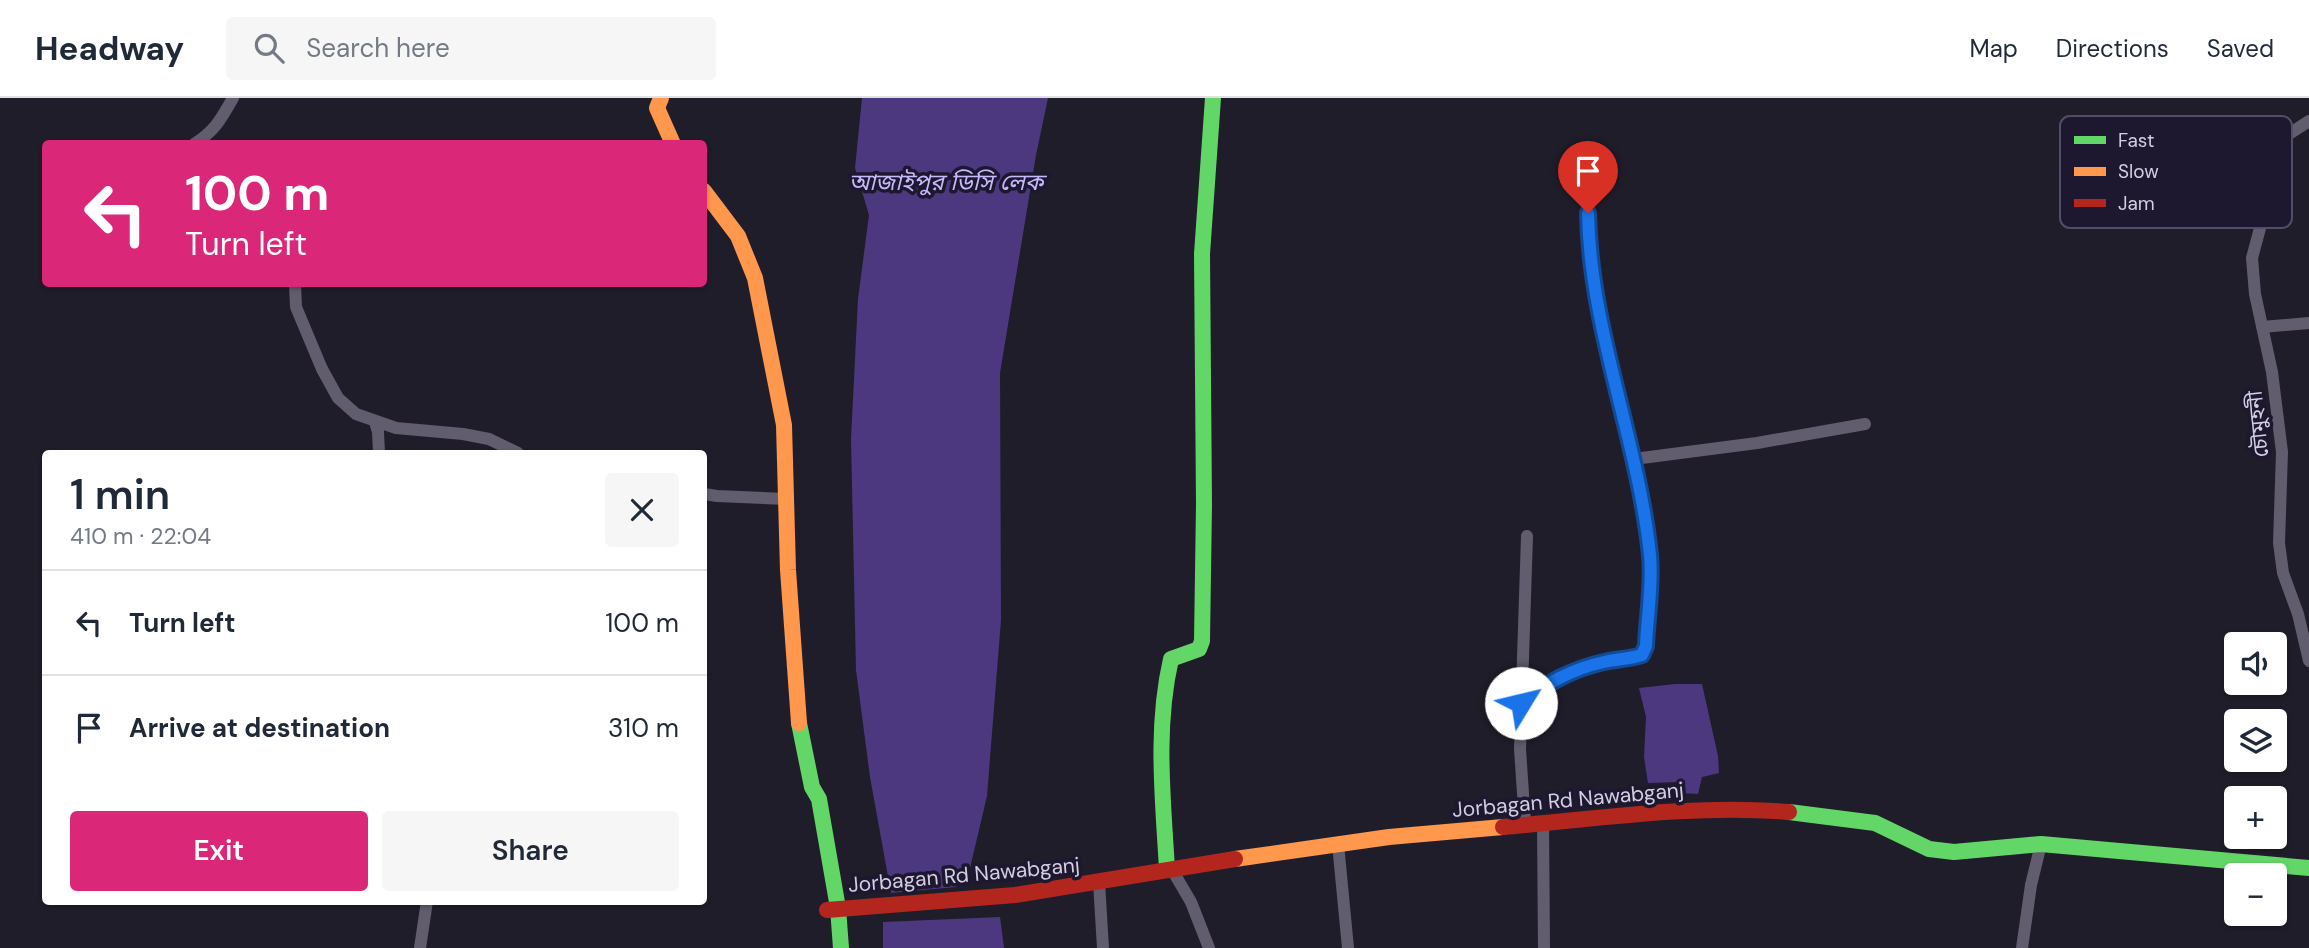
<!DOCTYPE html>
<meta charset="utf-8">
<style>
:root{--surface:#fff;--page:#f6f6f7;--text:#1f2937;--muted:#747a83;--line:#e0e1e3;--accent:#db2777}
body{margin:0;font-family:"DM Sans","Noto Sans Bengali",sans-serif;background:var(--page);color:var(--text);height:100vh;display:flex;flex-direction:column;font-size:26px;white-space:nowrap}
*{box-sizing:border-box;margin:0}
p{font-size:23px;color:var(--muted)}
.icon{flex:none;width:38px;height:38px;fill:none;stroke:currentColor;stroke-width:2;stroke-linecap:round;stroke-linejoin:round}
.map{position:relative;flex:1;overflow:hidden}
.panel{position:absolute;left:42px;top:352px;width:665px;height:455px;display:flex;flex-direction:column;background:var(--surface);border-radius:7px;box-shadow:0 2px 5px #0004}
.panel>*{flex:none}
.hud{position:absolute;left:42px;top:42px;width:665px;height:147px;border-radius:7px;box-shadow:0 2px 5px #0004;background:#db2777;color:#fff;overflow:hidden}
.controls{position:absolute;left:2224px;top:534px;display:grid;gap:14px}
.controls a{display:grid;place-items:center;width:63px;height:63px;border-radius:7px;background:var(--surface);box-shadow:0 2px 5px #0004;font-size:35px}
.pin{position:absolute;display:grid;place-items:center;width:60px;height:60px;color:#fff;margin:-72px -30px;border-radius:50% 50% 50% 0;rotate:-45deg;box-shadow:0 0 7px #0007}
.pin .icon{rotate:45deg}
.me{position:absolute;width:77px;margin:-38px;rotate:54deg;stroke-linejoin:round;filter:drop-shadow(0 0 5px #0008)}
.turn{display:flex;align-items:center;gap:24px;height:147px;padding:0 28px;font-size:32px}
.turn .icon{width:91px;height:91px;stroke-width:2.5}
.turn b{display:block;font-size:49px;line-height:60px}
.round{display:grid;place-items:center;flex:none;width:74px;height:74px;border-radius:7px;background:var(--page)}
.head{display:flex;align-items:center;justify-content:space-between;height:119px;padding:0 28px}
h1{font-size:42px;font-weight:600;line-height:52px}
.cta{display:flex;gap:14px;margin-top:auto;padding:14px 28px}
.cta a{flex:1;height:80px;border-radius:7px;background:var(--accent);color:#fff;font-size:28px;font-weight:600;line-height:80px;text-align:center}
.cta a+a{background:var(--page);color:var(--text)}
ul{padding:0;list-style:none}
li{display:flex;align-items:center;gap:21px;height:105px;padding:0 28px;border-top:2px solid var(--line)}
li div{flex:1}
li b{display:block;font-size:26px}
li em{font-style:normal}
header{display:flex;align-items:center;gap:42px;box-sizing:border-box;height:98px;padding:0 35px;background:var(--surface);border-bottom:2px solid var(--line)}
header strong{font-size:33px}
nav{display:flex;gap:38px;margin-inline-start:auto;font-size:24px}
.search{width:490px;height:63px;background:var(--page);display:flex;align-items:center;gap:18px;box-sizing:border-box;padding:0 24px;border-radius:7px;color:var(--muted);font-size:26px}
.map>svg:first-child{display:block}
</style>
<header>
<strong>Headway</strong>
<div class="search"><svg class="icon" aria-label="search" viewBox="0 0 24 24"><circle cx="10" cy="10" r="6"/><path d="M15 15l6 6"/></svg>Search here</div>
<nav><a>Map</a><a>Directions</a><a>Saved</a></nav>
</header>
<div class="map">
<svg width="2309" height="850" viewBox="0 0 2309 850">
<rect width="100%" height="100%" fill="#201d2a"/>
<path fill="#4c387f" d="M862,0H1048L1036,57L1000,275L1001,522L987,698L970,770L956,789L891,795L870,679L856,572L851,341L858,201L869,117L855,70Z
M1675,586H1702L1718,658L1719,675L1702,679L1698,696L1681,695L1678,684L1648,685L1644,659L1646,619L1639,590Z
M1000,819L1004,850H883V824Z"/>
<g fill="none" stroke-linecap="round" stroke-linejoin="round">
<path stroke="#615d6e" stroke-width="12" d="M2309,23L2269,49L2263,62L2266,108L2252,160L2255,196L2272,274L2282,354L2279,445L2283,475L2298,516L2309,563
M194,46C215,33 221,21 233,0
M295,186L296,209L322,271L338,300L356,316L396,330L463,336L489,341L518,355
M2262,229L2309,225
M375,324L378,334L379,355
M1634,361L1757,345L1865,326
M704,396L717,398L786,401
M1521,605C1547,585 1572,571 1604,564C1617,561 1630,561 1642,557L1646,548L1650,460L1634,361L1600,223L1589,138L1588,91
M1543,724L1544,850
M1525,725L1520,651L1527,438
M1338,746L1348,850
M1171,770L1191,804L1209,850
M1099,784L1103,850
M420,850L427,803
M2022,850L2031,787L2041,746"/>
<path stroke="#63d668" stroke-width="16" d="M799,625L812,689L819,701L838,810L841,850
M1789,714L1875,725L1929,751L1954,754L2041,746L2309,770
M1167,771C1163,701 1155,630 1171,561L1199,551L1202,543L1204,406L1202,156L1213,0"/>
<path stroke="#ff974d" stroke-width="16" d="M661,0L657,10L673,46
M704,93L738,138L755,180L784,327L788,472L799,625
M1235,761L1389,739L1503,729"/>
<path stroke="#b3261e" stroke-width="16" d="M1503,729C1597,721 1694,706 1789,714
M827,812L1015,797L1235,761"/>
</g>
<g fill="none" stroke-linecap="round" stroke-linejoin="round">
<defs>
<path id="route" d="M1521,605C1547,585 1572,571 1604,564C1617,561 1630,561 1642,557L1646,548C1647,519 1653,487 1650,457C1638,341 1590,232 1588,115"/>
</defs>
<use href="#route" stroke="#114b97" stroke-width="18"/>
<use href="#route" stroke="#1a73e8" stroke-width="12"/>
</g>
<g text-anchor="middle" stroke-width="7" stroke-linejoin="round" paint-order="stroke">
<g font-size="21" fill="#d2cfe0" stroke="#1d1730">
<text transform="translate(2258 326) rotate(-96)" y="7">চৌমুহনী</text>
<text transform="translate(1568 702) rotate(-5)" y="7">Jorbagan Rd Nawabganj</text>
<text transform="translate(964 777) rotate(-5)" y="7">Jorbagan Rd Nawabganj</text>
</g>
<g font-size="23" font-style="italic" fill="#c6bafb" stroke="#1d1730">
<text x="946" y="92">আজাইপুর ডিসি লেক</text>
</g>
</g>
<rect x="2060" y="18" width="232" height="112" rx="10" fill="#1d1730" stroke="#534e65" stroke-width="2"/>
<rect x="2074" y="38" width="32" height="8" fill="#63d668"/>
<rect x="2074" y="69" width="32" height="9" fill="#ff974d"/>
<rect x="2074" y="101" width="32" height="8" fill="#b3261e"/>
<g font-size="19" fill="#d2cfe0">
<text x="2118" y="49">Fast</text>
<text x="2118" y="80">Slow</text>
<text x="2118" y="112">Jam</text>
</g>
</svg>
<div class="controls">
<a><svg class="icon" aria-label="sound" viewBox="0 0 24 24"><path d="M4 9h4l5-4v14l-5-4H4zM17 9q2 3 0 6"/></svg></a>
<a><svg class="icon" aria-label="layers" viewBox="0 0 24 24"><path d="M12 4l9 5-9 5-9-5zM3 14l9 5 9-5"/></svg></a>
<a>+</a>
<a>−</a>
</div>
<div class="pin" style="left:1588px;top:115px;background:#d93025"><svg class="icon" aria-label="arrive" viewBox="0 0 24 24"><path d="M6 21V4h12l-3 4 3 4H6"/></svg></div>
<svg class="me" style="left:1521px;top:605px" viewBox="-20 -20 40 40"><circle r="19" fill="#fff"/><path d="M0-13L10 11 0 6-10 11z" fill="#1a73e8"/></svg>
<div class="hud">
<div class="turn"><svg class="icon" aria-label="left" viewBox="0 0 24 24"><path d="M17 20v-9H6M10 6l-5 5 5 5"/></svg><div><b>100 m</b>Turn left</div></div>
</div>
<section class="panel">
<div class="head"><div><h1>1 min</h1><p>410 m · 22:04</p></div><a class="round"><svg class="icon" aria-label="close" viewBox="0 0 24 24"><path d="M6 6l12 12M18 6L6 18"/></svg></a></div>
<ul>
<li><svg class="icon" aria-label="left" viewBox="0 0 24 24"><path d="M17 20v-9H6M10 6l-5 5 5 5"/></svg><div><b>Turn left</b></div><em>100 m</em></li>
<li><svg class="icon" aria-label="arrive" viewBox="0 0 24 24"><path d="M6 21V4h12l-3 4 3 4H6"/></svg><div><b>Arrive at destination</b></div><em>310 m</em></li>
</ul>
<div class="cta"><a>Exit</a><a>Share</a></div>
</section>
</div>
